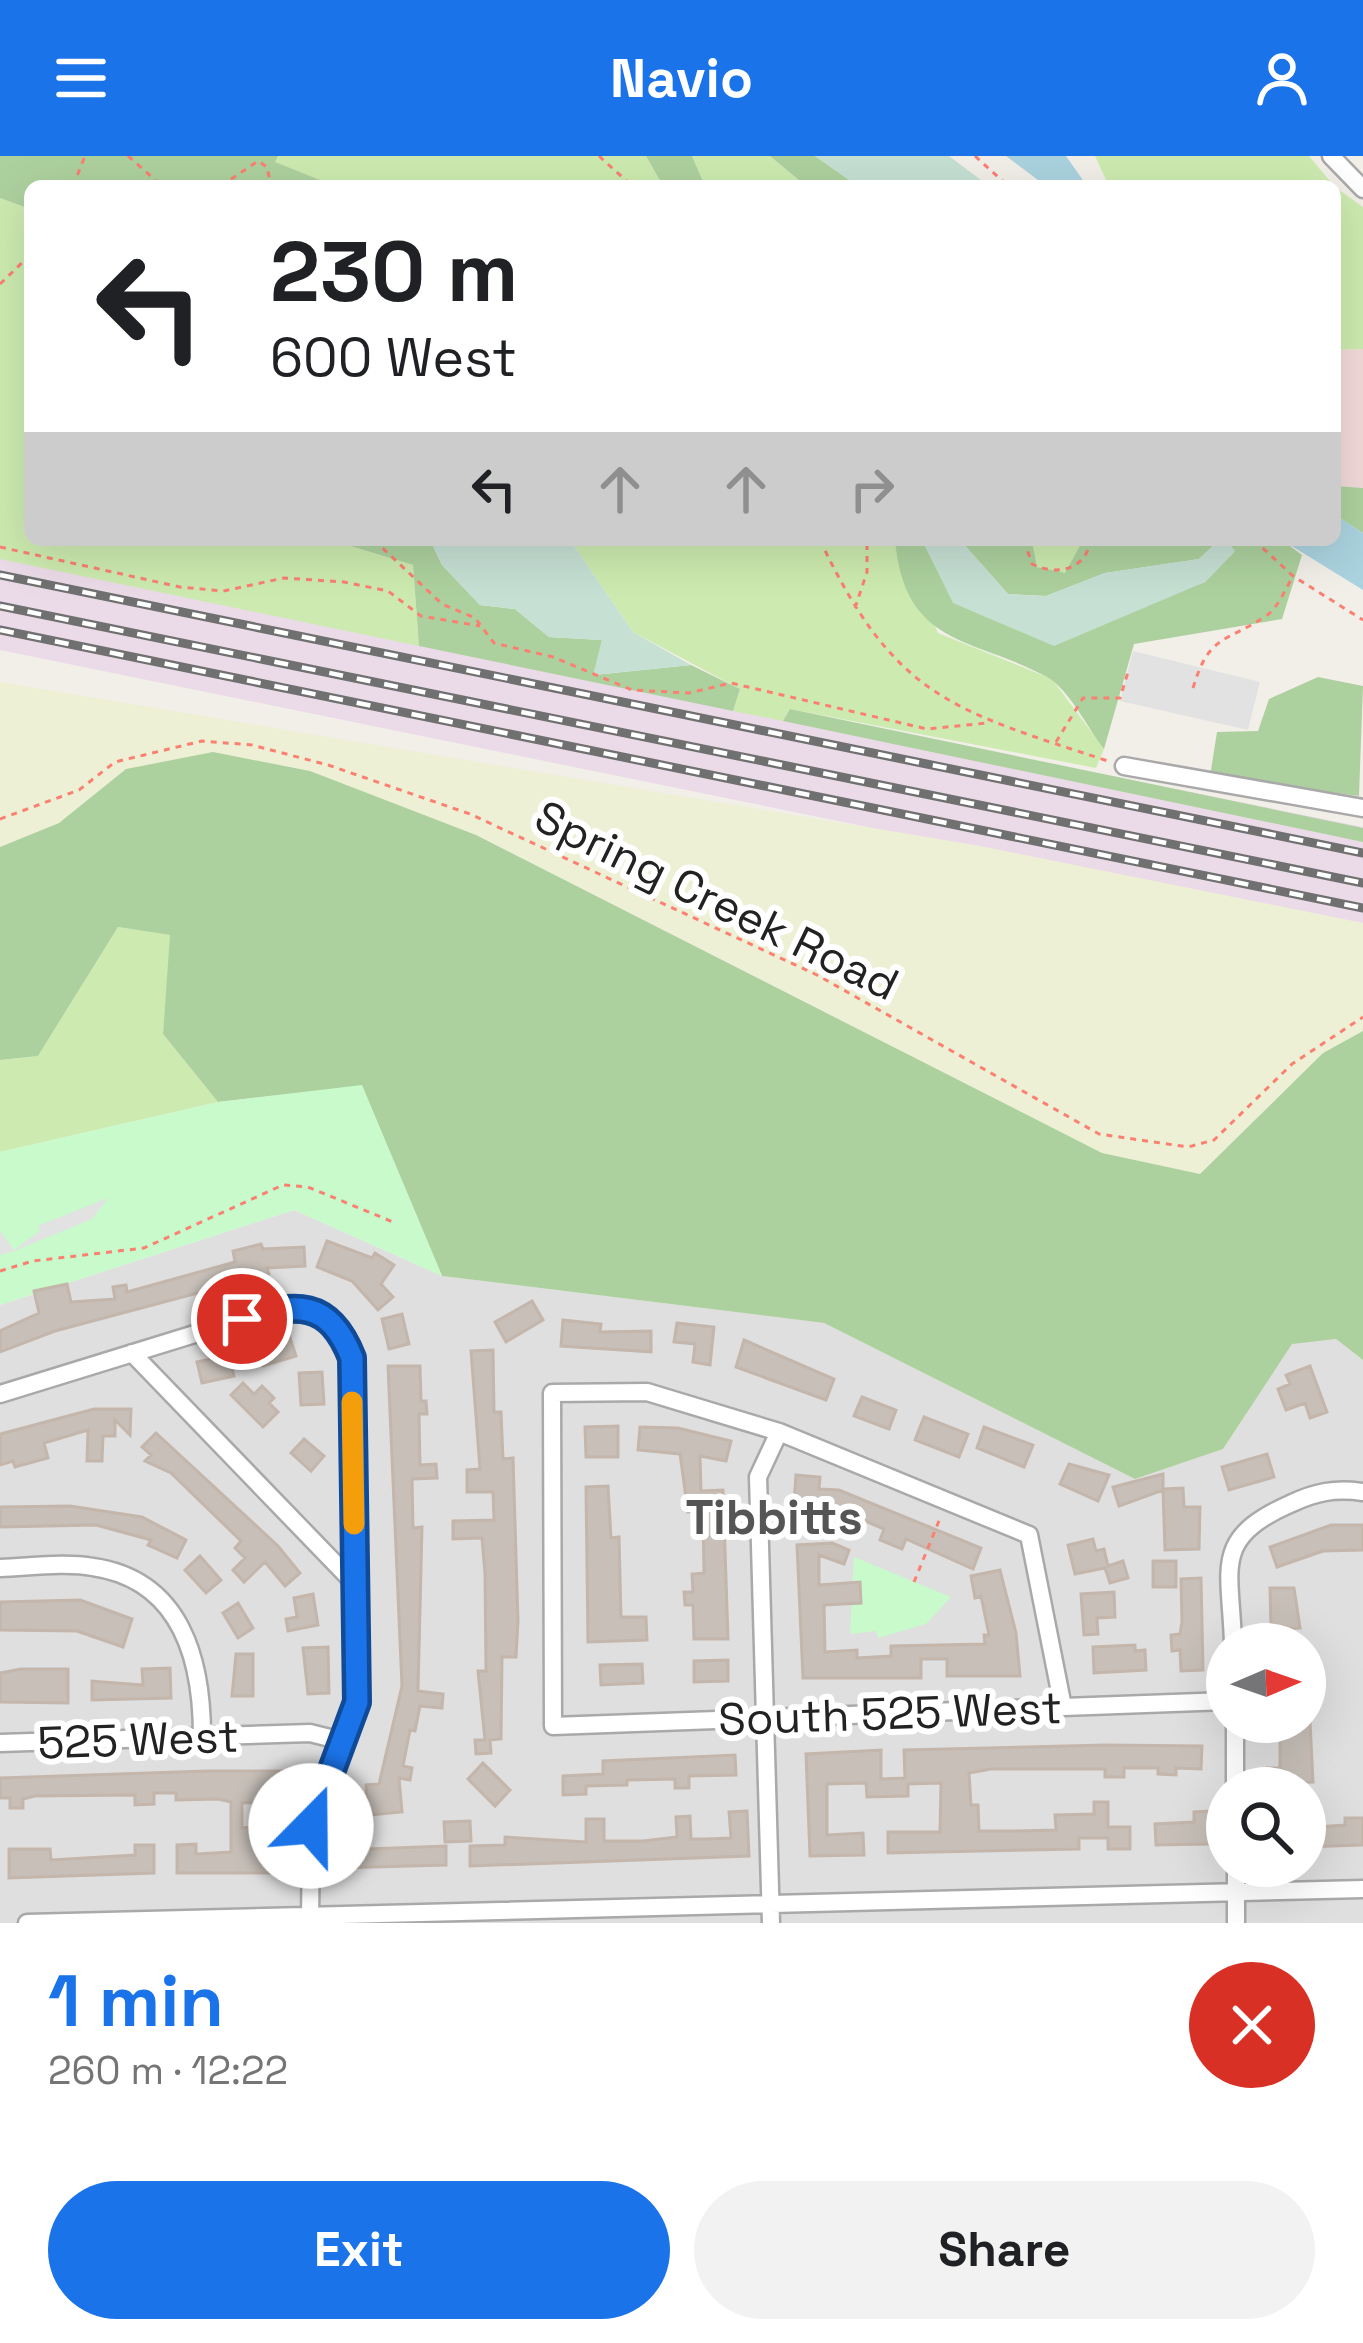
<!DOCTYPE html>
<meta charset="utf-8">
<style>
:root{--surface:#fff;--page:#f2f2f2;--text:#202124;--muted:#757577;--accent:#1a73e8}
body{margin:0;font-family:"Space Grotesk",sans-serif;background:var(--page);color:var(--text);height:100vh;display:flex;flex-direction:column;font-size:45px;white-space:nowrap}
*{box-sizing:border-box;margin:0}
p{font-size:39px;color:var(--muted)}
.icon{flex:none;width:66px;height:66px;fill:none;stroke:currentColor;stroke-width:2;stroke-linecap:round;stroke-linejoin:round}
.map{position:relative;height:1767px;overflow:hidden}
.side{display:flex;flex-direction:column;background:var(--surface);flex:1}
.side>*{flex:none}
.top-card{position:absolute;left:24px;top:24px;width:1317px;height:366px;border-radius:18px;box-shadow:0 12px 48px #0002;background:#fff;color:var(--text);overflow:hidden}
.needle{width:78px;rotate:88deg}
.controls{position:absolute;left:1206px;top:1467px;display:grid;gap:24px}
.controls a{display:grid;place-items:center;width:120px;height:120px;border-radius:50%;background:var(--surface);box-shadow:0 12px 48px #0002;font-size:60px}
.pin{position:absolute;display:grid;place-items:center;width:102px;height:102px;color:#fff;margin:-51px;border:6px solid #fff;border-radius:50%;box-shadow:0 3px 12px #0007}
.me{position:absolute;width:132px;margin:-66px;rotate:22deg;stroke-linejoin:round;filter:drop-shadow(0 0 9px #0008)}
.turn{display:flex;align-items:center;gap:42px;height:252px;padding:0 48px;font-size:54px}
.turn .icon{width:156px;height:156px;stroke-width:2.5}
.turn b{display:block;font-size:84px;line-height:102px}
.lanes{display:flex;align-items:center;height:114px;padding:0 48px;background:#0003;justify-content:center;gap:60px;direction:ltr}
.lanes .off{opacity:.35}
.round{display:grid;place-items:center;flex:none;width:126px;height:126px;border-radius:63px;background:var(--page)}
.head{display:flex;align-items:center;justify-content:space-between;height:204px;padding:0 48px}
h1{font-size:72px;font-weight:800;line-height:90px;color:var(--accent)}
.button{display:flex;gap:24px;margin-top:auto;padding:24px 48px}
.button a{flex:1;height:138px;border-radius:72px;background:var(--accent);color:#fff;font-size:48px;font-weight:800;line-height:138px;text-align:center}
.button a+a{background:var(--page);color:var(--text)}
header{display:flex;justify-content:space-between;align-items:center;height:156px;padding:0 48px;background:var(--accent);color:#fff;font-size:54px;font-weight:800}
.map>svg:first-child{display:block}
</style>
<header><svg class="icon" aria-label="menu" viewBox="0 0 24 24"><path d="M4 6h16M4 12h16M4 18h16"/></svg>Navio<svg class="icon" aria-label="person" viewBox="0 0 24 24"><circle cx="12" cy="8" r="4"/><path d="M4 21q1-7 8-7t8 7"/></svg></header>
<div class="map">
<svg width="1363" height="1767" viewBox="0 0 1363 1767">
<rect width="100%" height="100%" fill="#f2efe9"/>
<path fill="#e0dfdf" fill-rule="evenodd" d="M294,1054L442,1120L824,1167L1135,1323L1223,1293L1292,1187L1336,1183L1363,1204V1767H0V1149ZM1227,1488H1305V1566H1227ZM1227,1632H1305V1710H1227Z"/>
<path fill="#f2dad9" d="M1363,193V332L1335,330V194Z"/>
<path fill="#ebdbe8" d="M0,395L1363,671V772L0,494Z"/>
<path fill="#eef0d5" d="M0,526L980,690L1363,767V875L1323,897L1200,1018L1102,997L476,679L127,613L59,667L0,691Z"/>
<path fill="#cdebb0" d="M278,0H646L663,30H335L274,6Z
M692,0H770L806,30H705Z
M1095,0H1309L1334,30H1109Z
M1335,31L1363,51V193L1335,194Z
M0,42L30,53V384H331L413,409L419,490L0,403Z
M570,384H896L938,477L1052,523L1104,593L1096,612L790,553L783,565L733,555L740,533L633,476Z
M1032,384H1083V385L1066,418L1037,411Z
M118,771L171,779L163,878L218,946L0,996V904L38,900Z"/>
<path fill="#add19e" d="M0,0H278L275,6L335,30H30V53L0,42Z
M646,0H692L705,30H663Z
M770,0H815L858,30H806Z
M1335,330L1363,332V377L1335,359Z
M331,384H430L442,409L480,449L515,453L549,481L602,484L594,519L691,509L740,533L733,555L419,490L413,409Z
M895,384H922L954,447L1170,439L1205,426L1234,396L1227,384H1282L1302,399L1282,463L1134,488L1104,593C1088,573 1069,533 1047,521C972,480 905,492 895,384Z
M960,384H1032L1037,411L1065,417L1083,384L1215,388L1199,403L1105,417L1046,440L1008,438Z
M1318,521L1363,530L1359,640L1210,620L1217,576L1258,575L1269,543Z
M790,553L1363,672V686L783,565Z
M213,596L310,615L476,679L1102,997L1200,1018L1323,897L1363,875V1204L1336,1183L1292,1188L1223,1293L1135,1323L824,1167L442,1120L362,930L218,946L163,878L170,779L118,771L38,900L0,904V691L59,667L126,613Z"/>
<path fill="#c6e0d4" d="M815,0H949L989,30H858Z
M430,384H570L633,476L691,509L593,519L602,484L549,481L515,453L480,449L442,409Z
M922,384H960L1008,438L1046,440L1105,417L1199,403L1215,388L1212,384H1227L1235,395L1205,426L1054,490L953,447Z"/>
<path fill="#c8facc" d="M362,929L442,1120L294,1054L0,1149V996L218,946Z
M854,1401L951,1441L926,1468L878,1482L876,1475L850,1478Z"/>
<path fill="#e2e2e2" d="M1133,495L1260,526L1248,574L1120,545Z
M108,1042L92,1063L14,1095L0,1099V1075L14,1094L40,1075L38,1070Z"/>
<path fill="#aad3df" d="M1006,0H1066L1087,30H1046Z
M1335,359L1363,377V434L1282,384H1335Z"/>
<path fill="#c7bfb8" stroke="#c4b6ab" stroke-width="3" d="M327,1085L372,1102L375,1097L394,1109L381,1128L393,1141L378,1154L352,1125L317,1111Z
M261,1088L263,1093L304,1091L305,1110L267,1112L269,1118L55,1175L0,1196V1175L39,1157L34,1135L67,1128L71,1146L115,1143L113,1131L126,1129L127,1136L235,1106L233,1095Z
M532,1145L543,1164L506,1186L495,1166Z
M402,1158L409,1188L389,1193L382,1163Z
M563,1164L601,1168L600,1176L651,1175V1196L561,1190Z
M677,1167L714,1171L710,1209L693,1206L695,1188L674,1186Z
M289,1179L296,1200L263,1210L256,1189Z
M744,1184L834,1223L826,1244L736,1211Z
M493,1194L494,1256H501L503,1303L513,1302L518,1465L516,1501H502L501,1583L490,1584L491,1597L476,1598L475,1584H485L478,1515H486L485,1417L482,1382L453,1383V1365L494,1364L493,1336H467V1314L480,1313L471,1195Z
M229,1199L234,1220L202,1227L197,1206Z
M388,1210H420L421,1245H426L427,1258H419L420,1309L436,1308L437,1322L412,1323L413,1372L422,1371L418,1535L443,1538L442,1552L420,1550L415,1575L410,1574L403,1610L412,1612L410,1624L399,1622L402,1656L368,1659L366,1629L379,1628L402,1530Z
M1310,1210L1327,1256L1310,1262L1305,1247L1286,1254L1278,1233L1290,1228L1286,1219Z
M322,1216L324,1248L301,1249L299,1217Z
M243,1227L254,1238L262,1230L274,1242L269,1247L278,1256L263,1271L231,1239Z
M862,1241L896,1254L889,1273L854,1260Z
M94,1253H131L130,1279L115,1264V1280H103L102,1305H87L88,1274L44,1287L48,1302L15,1311L13,1305L0,1309V1278Z
M924,1261L968,1278L959,1301L915,1284Z
M618,1270V1301H586L585,1271Z
M640,1271L678,1272L731,1285L726,1305L700,1300L701,1335L723,1334L728,1483H694L693,1449H685L684,1436H693L692,1418L704,1417L703,1356H688L680,1298L638,1294Z
M984,1271L1033,1289L1024,1311L977,1292Z
M156,1277L278,1390L300,1417L285,1430L265,1406L244,1426L233,1414L245,1402L235,1392L241,1385L171,1317L145,1305L151,1299L142,1291Z
M304,1283L324,1300L311,1315L291,1297Z
M1267,1298L1274,1321L1229,1334L1222,1311Z
M1069,1308L1109,1319L1098,1345L1060,1328Z
M1163,1318V1333L1183,1332L1184,1351H1200L1199,1393L1165,1394L1163,1334L1119,1350L1113,1331Z
M796,1319L820,1321L819,1333L839,1334L981,1392L973,1413L906,1383L902,1393L880,1384L884,1373L858,1362L855,1368L825,1357V1362L793,1360Z
M608,1330L611,1382L619,1381L621,1461H646L647,1484L588,1486L586,1331Z
M70,1350L142,1361L186,1384L177,1402L148,1389L151,1384L96,1369L0,1371V1351Z
M1331,1369H1363V1394L1323,1395L1277,1411L1270,1391Z
M1093,1383L1096,1395L1104,1393L1108,1410L1123,1405L1128,1422L1110,1427L1105,1412L1075,1418L1068,1389Z
M832,1387L849,1394L844,1408L819,1399V1429L860,1426L861,1447L824,1449L825,1496L857,1494V1502L891,1500V1490L985,1488L984,1479H989L981,1440L975,1442L971,1420L1000,1414L1016,1477L1020,1520H947V1503H921V1522H803L797,1389Z
M200,1400L221,1424L206,1437L185,1414Z
M1153,1405H1176V1431H1153Z
M1201,1422L1203,1514L1181,1515L1180,1494L1172,1495L1171,1479L1180,1478L1182,1466L1181,1423Z
M1270,1432H1294L1300,1472L1271,1473Z
M1114,1436L1115,1461L1097,1462L1098,1478L1084,1479L1081,1438Z
M313,1438L318,1469L288,1475L286,1463L297,1461L294,1442Z
M80,1444L132,1463L123,1491L77,1475L0,1474V1446Z
M238,1447L253,1472L238,1482L223,1457Z
M1135,1489V1495L1145,1494L1146,1514L1094,1517L1093,1491Z
M328,1491L329,1537L308,1538L303,1492Z
M236,1498H253V1540H232Z
M728,1504V1525L694,1526V1505Z
M642,1508L643,1527L601,1529L600,1509Z
M170,1512L171,1542L92,1544V1525L143,1529L142,1513Z
M21,1513H68V1547L0,1546V1517Z
M1280,1566H1310L1313,1626L1267,1627V1612H1280Z
M1105,1589L1202,1590L1201,1613L1176,1612V1619L1158,1618V1612H1124V1621H1105V1613H991L969,1617L971,1649H978L979,1675H1015L1056,1674L1055,1659L1094,1658V1646H1108V1671H1130V1693H1108V1682H1079V1693L888,1697V1676H940L941,1627L908,1628V1640L867,1641L866,1627L827,1628V1679L863,1677L864,1699L810,1700L806,1598L881,1594V1623L905,1622L904,1594Z
M735,1599L736,1619L689,1620V1632H675V1623L627,1624V1629L586,1630V1638L563,1639V1620L603,1618V1605Z
M483,1607L510,1634L495,1650L468,1623Z
M207,1615H287L288,1634H268V1646L242,1647V1672L266,1670L268,1688H277L278,1717H177V1689L196,1688V1698L231,1696V1646L218,1643L176,1644V1637H154V1648L135,1649V1639L35,1640L23,1643V1652H10V1642H0V1622Z
M747,1655L749,1700L470,1710V1690L505,1689V1681L586,1686V1663H604V1685H643L677,1681L676,1661L690,1660L691,1683H706L731,1682L729,1656Z
M1209,1655L1210,1688L1156,1689L1155,1668L1194,1666V1656Z
M1345,1662H1363V1689L1305,1691V1672L1345,1669Z
M470,1665L471,1685L445,1686L444,1666Z
M338,1681H359L367,1693L446,1690V1709L338,1712Z
M135,1689H154V1717L9,1722V1693H50L51,1704L135,1699Z"/>
<g fill="none" stroke-linecap="round" stroke-linejoin="round">
<defs>
<path id="minor" d="M1331,0L1363,33
M1124,610L1363,652
M132,1197L354,1427
M0,1238L279,1152C320,1155 337,1162 352,1201L357,1546L311,1669L310,1767
M0,1412C30,1411 64,1406 93,1411C182,1424 202,1505 202,1580
M1233,1488C1231,1412 1211,1383 1290,1348C1315,1336 1335,1332 1363,1336
M1063,1551L1029,1379L779,1276L647,1236L552,1237L553,1570L1227,1545
M1235,1566V1632
M0,1587L310,1577L346,1586
M1236,1710V1767
M27,1767L1363,1733
M771,1767L758,1321L779,1276"/>
</defs>
<use href="#minor" stroke="#a9a9a9" stroke-width="21"/>
<path stroke="#fa8072" stroke-width="3" stroke-dasharray="6 6" stroke-linecap="butt" d="M128,0L162,30
M599,0L632,30
M975,0L1008,30
M73,30L85,0
M221,30L258,5L267,11L271,30
M0,128L30,99
M374,384L442,448L475,462L494,487L553,501L632,534L689,537L731,527L927,573L987,567
M820,384C894,541 952,554 1108,605
M1024,384L1032,408C1056,420 1085,415 1091,384
M1254,384L1293,420L1363,464
M0,391L180,431L223,435L284,422L344,426L388,435L421,460L480,470
M855,452L867,416V384
M1193,532C1209,478 1225,487 1266,460C1278,452 1286,432 1293,420
M1056,586L1083,542H1120L1128,516
M0,663L79,634L115,606L202,585L252,589L328,609L470,658L817,819L1099,978L1188,991L1214,984L1292,908L1363,861
M0,1115L33,1105L144,1092L283,1029L308,1031L393,1066
M914,1426L941,1360"/>
<use href="#minor" stroke="#fff" stroke-width="16"/>
<defs>
<path id="rail" d="M0,419L1363,697
M0,450L1363,727
M0,474L1363,752"/>
</defs>
<use href="#rail" stroke="#707070" stroke-width="9"/>
<use href="#rail" stroke="#fff" stroke-width="4.5" stroke-dasharray="14" stroke-linecap="butt"/>
</g>
<g fill="none" stroke-linecap="round" stroke-linejoin="round">
<defs>
<path id="route" d="M242,1163C296,1147 329,1143 352,1202L357,1546L311,1670"/>
</defs>
<use href="#route" stroke="#114b97" stroke-width="30"/>
<use href="#route" stroke="#1a73e8" stroke-width="21"/>
<path stroke="#f59e0b" stroke-width="21" d="M352,1246L354,1368"/>
</g>
<g text-anchor="middle" stroke-width="12" stroke-linejoin="round" paint-order="stroke">
<g font-size="45" fill="#222" stroke="#fff">
<text transform="translate(717 744) rotate(26)" y="16">Spring Creek Road</text>
<text transform="translate(890 1557) rotate(-2)" y="16">South 525 West</text>
<text transform="translate(138 1583) rotate(-2)" y="16">525 West</text>
</g>
<g font-size="48" font-weight="bold" fill="#555" stroke="#fff">
<text x="774" y="1378">Tibbitts</text>
</g>
</g>
</svg>
<div class="controls">
<a><svg class="needle" viewBox="-14 -14 28 28"><path d="M0-13l5 13h-10z" fill="#e53935"/><path d="M0 13l5-13h-10z" fill="#757577"/></svg></a>
<a><svg class="icon" aria-label="search" viewBox="0 0 24 24"><circle cx="10" cy="10" r="6"/><path d="M15 15l6 6"/></svg></a>
</div>
<div class="pin" style="left:242px;top:1163px;background:#d93025"><svg class="icon" aria-label="arrive" viewBox="0 0 24 24"><path d="M6 21V4h12l-3 4 3 4H6"/></svg></div>
<svg class="me" style="left:311px;top:1670px" viewBox="-20 -20 40 40"><circle r="19" fill="#fff"/><path d="M0-13L10 11 0 6-10 11z" fill="#1a73e8"/></svg>
<div class="top-card">
<div class="turn"><svg class="icon" aria-label="left" viewBox="0 0 24 24"><path d="M17 20v-9H6M10 6l-5 5 5 5"/></svg><div><b>230 m</b>600 West</div></div>
<div class="lanes"><svg class="icon" aria-label="left" viewBox="0 0 24 24"><path d="M17 20v-9H6M10 6l-5 5 5 5"/></svg><svg class="icon off" aria-label="ahead" viewBox="0 0 24 24"><path d="M12 20V5M6 11l6-6 6 6"/></svg><svg class="icon off" aria-label="ahead" viewBox="0 0 24 24"><path d="M12 20V5M6 11l6-6 6 6"/></svg><svg class="icon off" aria-label="right" viewBox="0 0 24 24"><path d="M7 20v-9h11M14 6l5 5-5 5"/></svg></div>
</div>
</div>
<section class="side">
<div class="head"><div><h1>1 min</h1><p>260 m · 12:22</p></div><a class="round" style="background:#d93025;color:#fff"><svg class="icon" aria-label="close" viewBox="0 0 24 24"><path d="M6 6l12 12M18 6L6 18"/></svg></a></div>
<div class="button"><a>Exit</a><a>Share</a></div>
</section>
